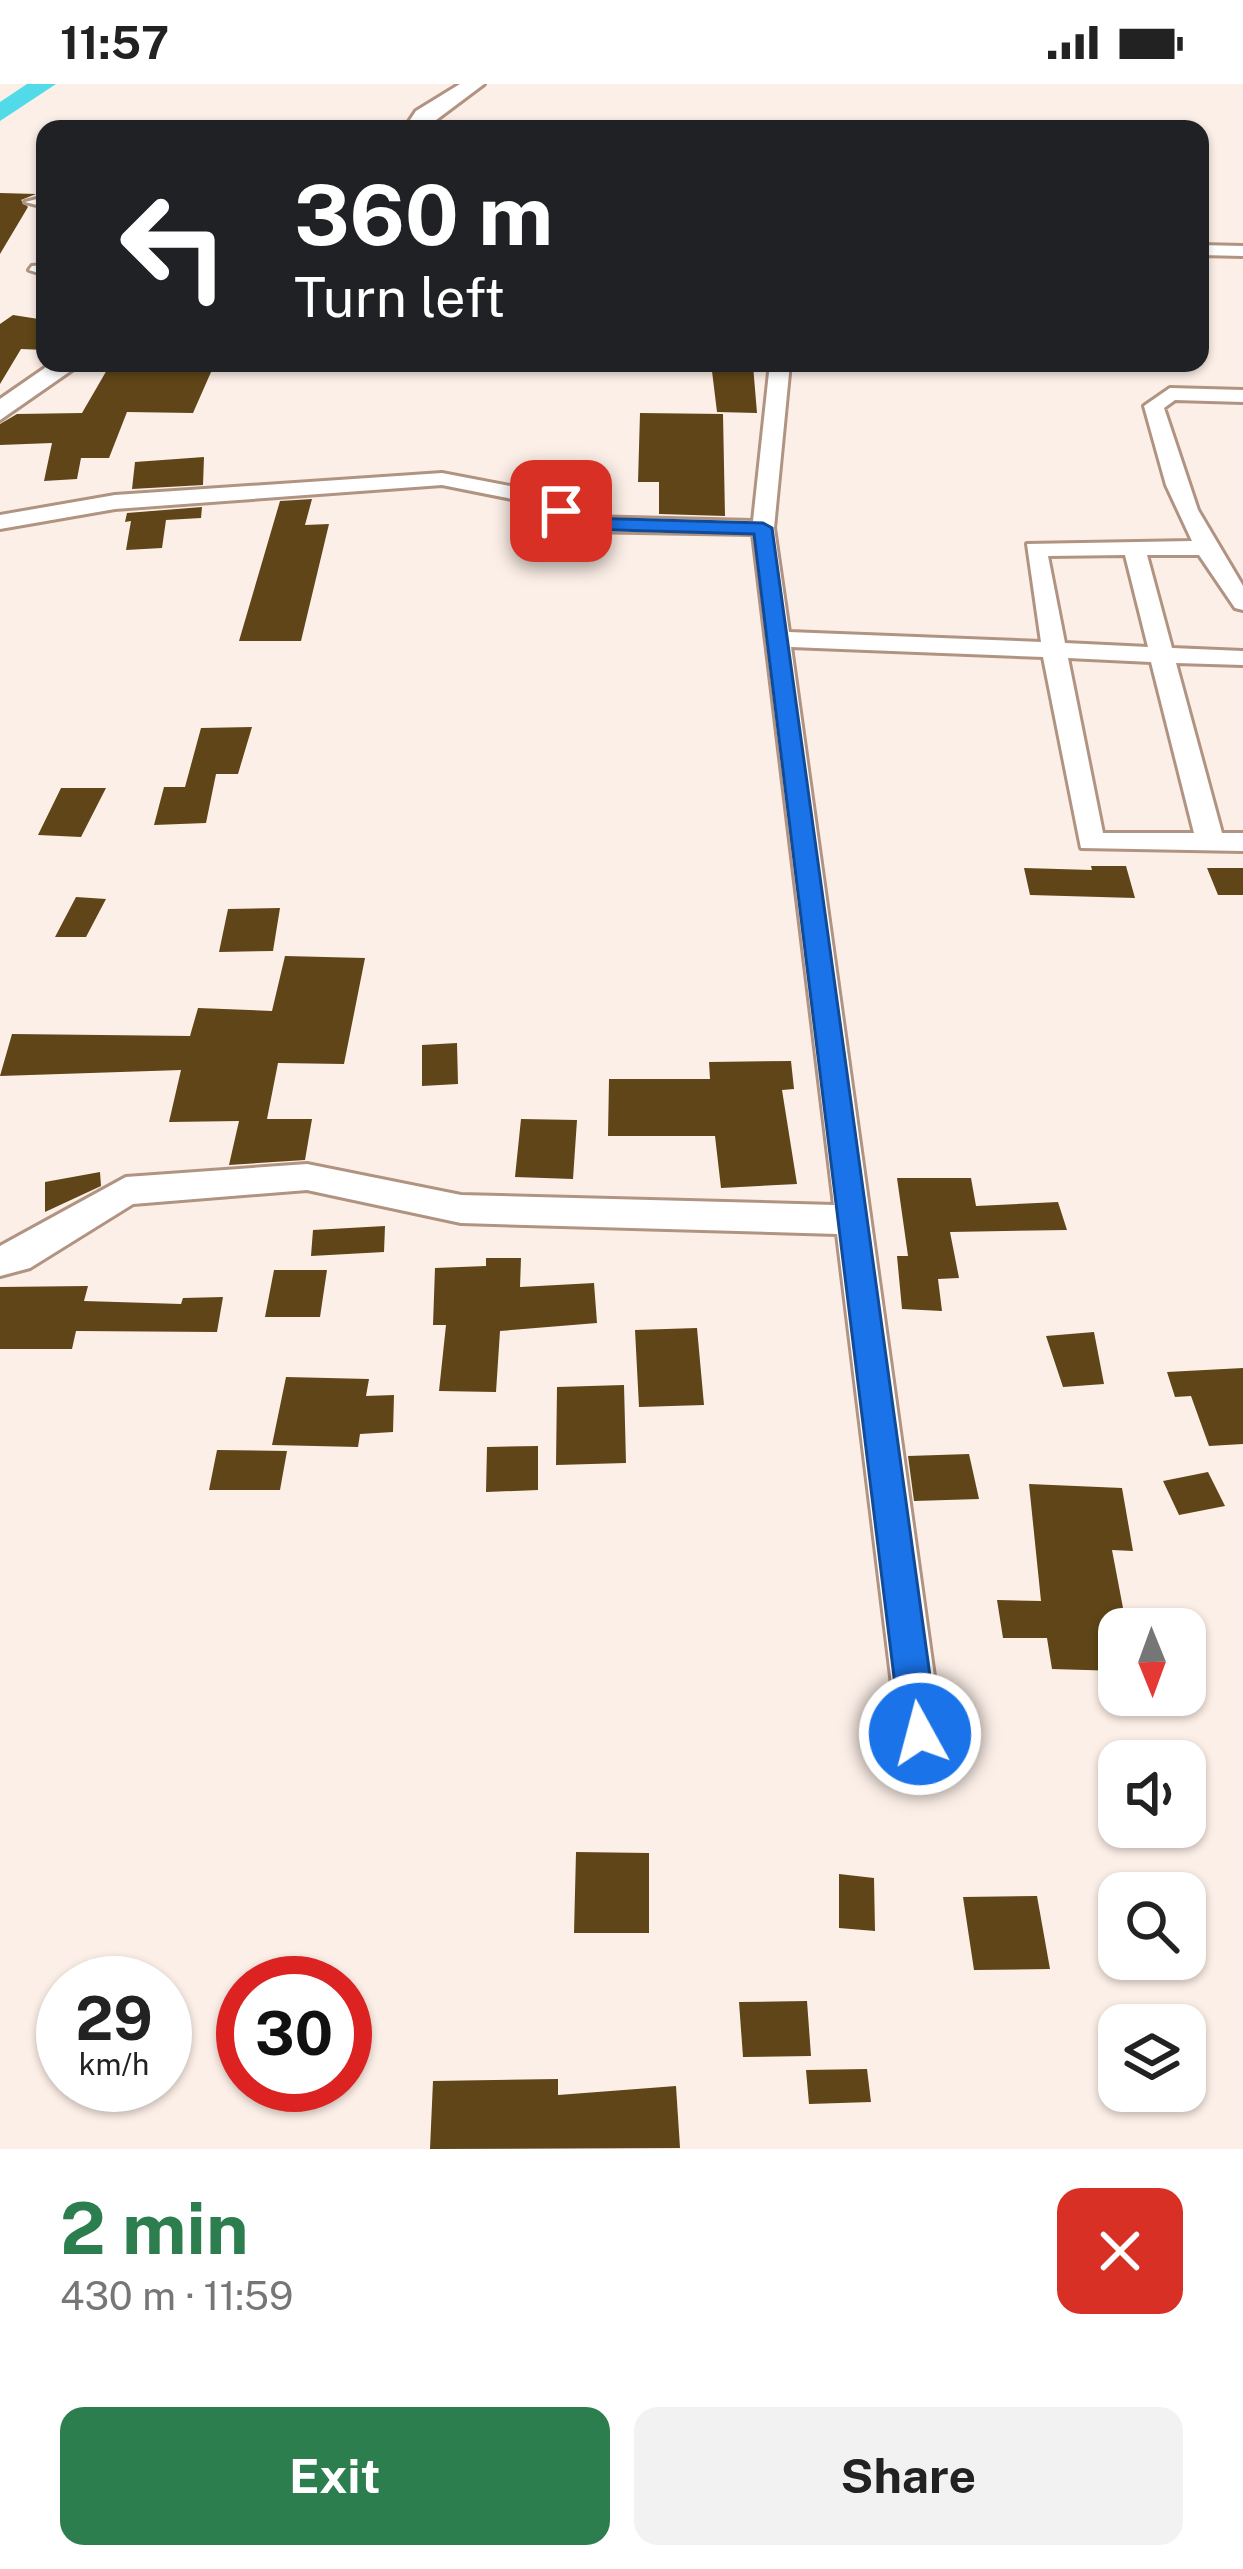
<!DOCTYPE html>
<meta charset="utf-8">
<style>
:root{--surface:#fff;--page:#f2f2f2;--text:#222;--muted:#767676;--accent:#2c7e4f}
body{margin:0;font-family:"Public Sans",sans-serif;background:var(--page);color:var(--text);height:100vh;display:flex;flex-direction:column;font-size:45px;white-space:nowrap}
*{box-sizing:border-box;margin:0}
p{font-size:39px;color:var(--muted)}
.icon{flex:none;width:66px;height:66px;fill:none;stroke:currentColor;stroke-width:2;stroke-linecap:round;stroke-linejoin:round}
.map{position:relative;height:2065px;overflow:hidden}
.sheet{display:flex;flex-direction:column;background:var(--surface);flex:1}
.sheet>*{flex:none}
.banner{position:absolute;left:36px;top:36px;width:1173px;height:252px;border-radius:24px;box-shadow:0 3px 9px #0004;background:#202124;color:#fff;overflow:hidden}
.needle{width:78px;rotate:179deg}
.tools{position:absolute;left:1098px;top:1524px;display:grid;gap:24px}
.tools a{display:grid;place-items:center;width:108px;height:108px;border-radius:24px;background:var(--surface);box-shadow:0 3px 9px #0004;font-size:60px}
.speed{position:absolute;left:36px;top:1872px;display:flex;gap:24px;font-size:60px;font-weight:700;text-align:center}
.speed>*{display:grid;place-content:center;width:156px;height:156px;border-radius:50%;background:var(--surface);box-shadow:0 3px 9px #0004;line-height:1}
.speed small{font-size:30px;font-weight:400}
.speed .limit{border:18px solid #d22;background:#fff;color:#111}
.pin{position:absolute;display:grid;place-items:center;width:102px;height:102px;color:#fff;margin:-51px;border-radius:24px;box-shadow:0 6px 18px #0006}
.me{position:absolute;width:132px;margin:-66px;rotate:353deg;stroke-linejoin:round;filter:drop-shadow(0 0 9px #0008)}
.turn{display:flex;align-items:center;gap:42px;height:252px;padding:0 60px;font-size:54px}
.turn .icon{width:156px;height:156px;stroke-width:2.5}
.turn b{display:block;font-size:84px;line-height:102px}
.round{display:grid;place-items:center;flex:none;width:126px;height:126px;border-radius:24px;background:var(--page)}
.summary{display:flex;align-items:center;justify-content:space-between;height:204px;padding:0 60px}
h1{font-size:72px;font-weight:700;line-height:90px;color:var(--accent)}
.cta{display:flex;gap:24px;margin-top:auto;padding:24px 60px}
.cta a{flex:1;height:138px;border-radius:24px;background:var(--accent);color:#fff;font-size:48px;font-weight:700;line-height:138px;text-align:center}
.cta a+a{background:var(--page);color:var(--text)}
.status{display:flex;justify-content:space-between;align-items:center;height:84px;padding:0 60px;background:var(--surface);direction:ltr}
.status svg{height:33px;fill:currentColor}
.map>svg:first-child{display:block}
</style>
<div class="status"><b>11:57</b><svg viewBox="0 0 49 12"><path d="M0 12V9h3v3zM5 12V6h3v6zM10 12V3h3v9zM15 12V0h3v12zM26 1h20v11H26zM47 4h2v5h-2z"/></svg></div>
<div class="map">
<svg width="1243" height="2065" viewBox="0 0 1243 2065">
<rect width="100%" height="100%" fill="#fcefe7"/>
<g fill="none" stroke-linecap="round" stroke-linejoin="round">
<path fill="#51dae8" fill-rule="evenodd" d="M27,0H56L0,37V18Z"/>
</g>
<path fill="#5f4518" d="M0,109L36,110L21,116L28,123L0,170Z
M13,231L45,236V266L21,265L0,300V240Z
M111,279H215L193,329L127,328L109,374H81L77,395L44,397L52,359L0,361V340L17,330L82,329Z
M711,279L753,281L757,329L717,328Z
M640,329L723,330L725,432L659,430V398H638Z
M204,373L203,401L132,405L135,378Z
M312,415L305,441L329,440L301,557H239L280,417Z
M202,423L201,434L166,436L162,464L126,466L131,437L125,438L127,429Z
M252,643L238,690H216L206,739L154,741L164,703H185L201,644Z
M61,704H106L81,753L38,751Z
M1091,782H1126L1135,814L1030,811L1024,784L1092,786Z
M1207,784H1243V811H1218Z
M76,813L106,815L86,853H55Z
M280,824L273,867L219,868L228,825Z
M285,872L365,874L344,980L278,979L267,1035H312L305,1076L229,1081L239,1037L169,1038L181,986L0,992L12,950L190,952L198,924L272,927Z
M457,959L458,1000L422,1002V961Z
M791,977L794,1005L782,1006L797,1100L721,1104L715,1052H608L609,995H710L709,978Z
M521,1035L577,1036L573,1095L515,1093Z
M100,1088L101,1102L45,1128V1098Z
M897,1094H971L976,1122L1058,1118L1067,1146L950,1148L959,1194L938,1195L942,1227L902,1225L897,1172H908Z
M385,1142L384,1168L311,1172L313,1146Z
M486,1174H521L520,1203L594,1199L597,1239L500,1247L496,1308L439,1307L446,1241H433L435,1184L486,1182Z
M274,1186H327L320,1233H265Z
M88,1202L84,1217L181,1220L183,1214L223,1213L217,1248L76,1247L72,1265H0V1203Z
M697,1244L704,1321L639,1323L635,1246Z
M1094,1248L1104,1300L1063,1303L1046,1252Z
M1243,1284V1360L1209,1362L1191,1312L1175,1313L1167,1288Z
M286,1293L369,1295L366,1312L394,1311L393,1348L360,1350L358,1363L272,1361Z
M624,1301L626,1379L556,1381L557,1303Z
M538,1362V1406L486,1408L487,1363Z
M217,1366L287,1367L280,1406H209Z
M969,1370L979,1415L914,1417L908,1372Z
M1208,1388L1225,1422L1179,1431L1163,1397Z
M1029,1400L1122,1404L1133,1467L1112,1466L1127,1545H1119V1587L1052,1585L1047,1554H1003L997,1516L1041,1517Z
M576,1768L649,1769V1849H574Z
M839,1790L874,1794L875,1847L839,1844Z
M1037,1812L1050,1885L974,1886L963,1813Z
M807,1917L811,1972L743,1973L739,1918Z
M867,1985L871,2018L809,2020L806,1986Z
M558,1995V2011L676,2002L680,2064L430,2065L433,1997Z"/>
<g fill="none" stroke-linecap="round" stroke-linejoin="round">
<defs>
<path id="street" d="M45,113V123L25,118Z
M1200,161L1243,162V172L1200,171Z
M45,181V191L29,186L32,182Z
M770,279H790L774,444L789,548L1041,558L1027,460L1192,457L1166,401L1144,322L1170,304L1243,306V318L1175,316L1164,324L1198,426L1243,502V526L1235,524L1199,471H1147L1172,564L1243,567V581L1176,579L1222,749H1243V767L1081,764L1043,573L791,563L942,1650L936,1666L920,1672L904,1666L898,1650L837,1150L461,1139L307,1106L133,1120L30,1184L0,1192V1162L126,1093L307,1080L461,1111L834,1121L753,450L582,447L532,419L442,401L115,425L0,445V431L115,411L442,389L547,409L587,433L753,437ZM1125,471L1148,563L1065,559L1048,472ZM1068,574L1151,578L1194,749H1103Z"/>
<path id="secondary" d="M460,0H484L424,45H404L416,27Z
M52,279H82L0,336V315Z"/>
</defs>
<use href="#street" stroke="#b19382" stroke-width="6"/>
<use href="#secondary" stroke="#b19382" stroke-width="6"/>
<use href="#street" fill="#fff" fill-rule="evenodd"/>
<use href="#secondary" fill="#fff" fill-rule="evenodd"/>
</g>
<path fill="#1a73e8" stroke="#114b97" stroke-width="3" d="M554,423H567L586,434L763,439L772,444L938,1650L932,1663L920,1669L907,1663L901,1650L754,450L582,445L554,430Z"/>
</svg>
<div class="tools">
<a><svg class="needle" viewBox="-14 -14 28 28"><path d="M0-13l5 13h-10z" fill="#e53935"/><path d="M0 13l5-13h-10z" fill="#767676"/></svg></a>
<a><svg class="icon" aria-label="sound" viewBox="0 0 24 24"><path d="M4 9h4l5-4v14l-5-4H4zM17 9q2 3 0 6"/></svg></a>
<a><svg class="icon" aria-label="search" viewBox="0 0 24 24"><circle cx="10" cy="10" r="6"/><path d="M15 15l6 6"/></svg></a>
<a><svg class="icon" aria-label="layers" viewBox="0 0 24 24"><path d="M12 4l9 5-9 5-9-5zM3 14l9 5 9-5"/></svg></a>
</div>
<div class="speed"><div>29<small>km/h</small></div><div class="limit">30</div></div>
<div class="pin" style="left:561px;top:427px;background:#d93025"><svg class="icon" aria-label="arrive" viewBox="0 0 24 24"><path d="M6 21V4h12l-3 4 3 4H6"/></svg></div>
<svg class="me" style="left:920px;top:1650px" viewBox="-20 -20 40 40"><circle r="17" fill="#1a73e8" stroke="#fff" stroke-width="3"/><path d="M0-11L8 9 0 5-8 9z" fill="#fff"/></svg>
<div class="banner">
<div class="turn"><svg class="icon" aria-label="left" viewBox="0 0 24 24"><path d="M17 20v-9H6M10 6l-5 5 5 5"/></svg><div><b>360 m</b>Turn left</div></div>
</div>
</div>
<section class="sheet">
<div class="summary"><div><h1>2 min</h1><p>430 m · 11:59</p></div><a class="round" style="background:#d93025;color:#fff"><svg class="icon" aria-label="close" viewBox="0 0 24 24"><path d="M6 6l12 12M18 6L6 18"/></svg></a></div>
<div class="cta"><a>Exit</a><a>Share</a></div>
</section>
